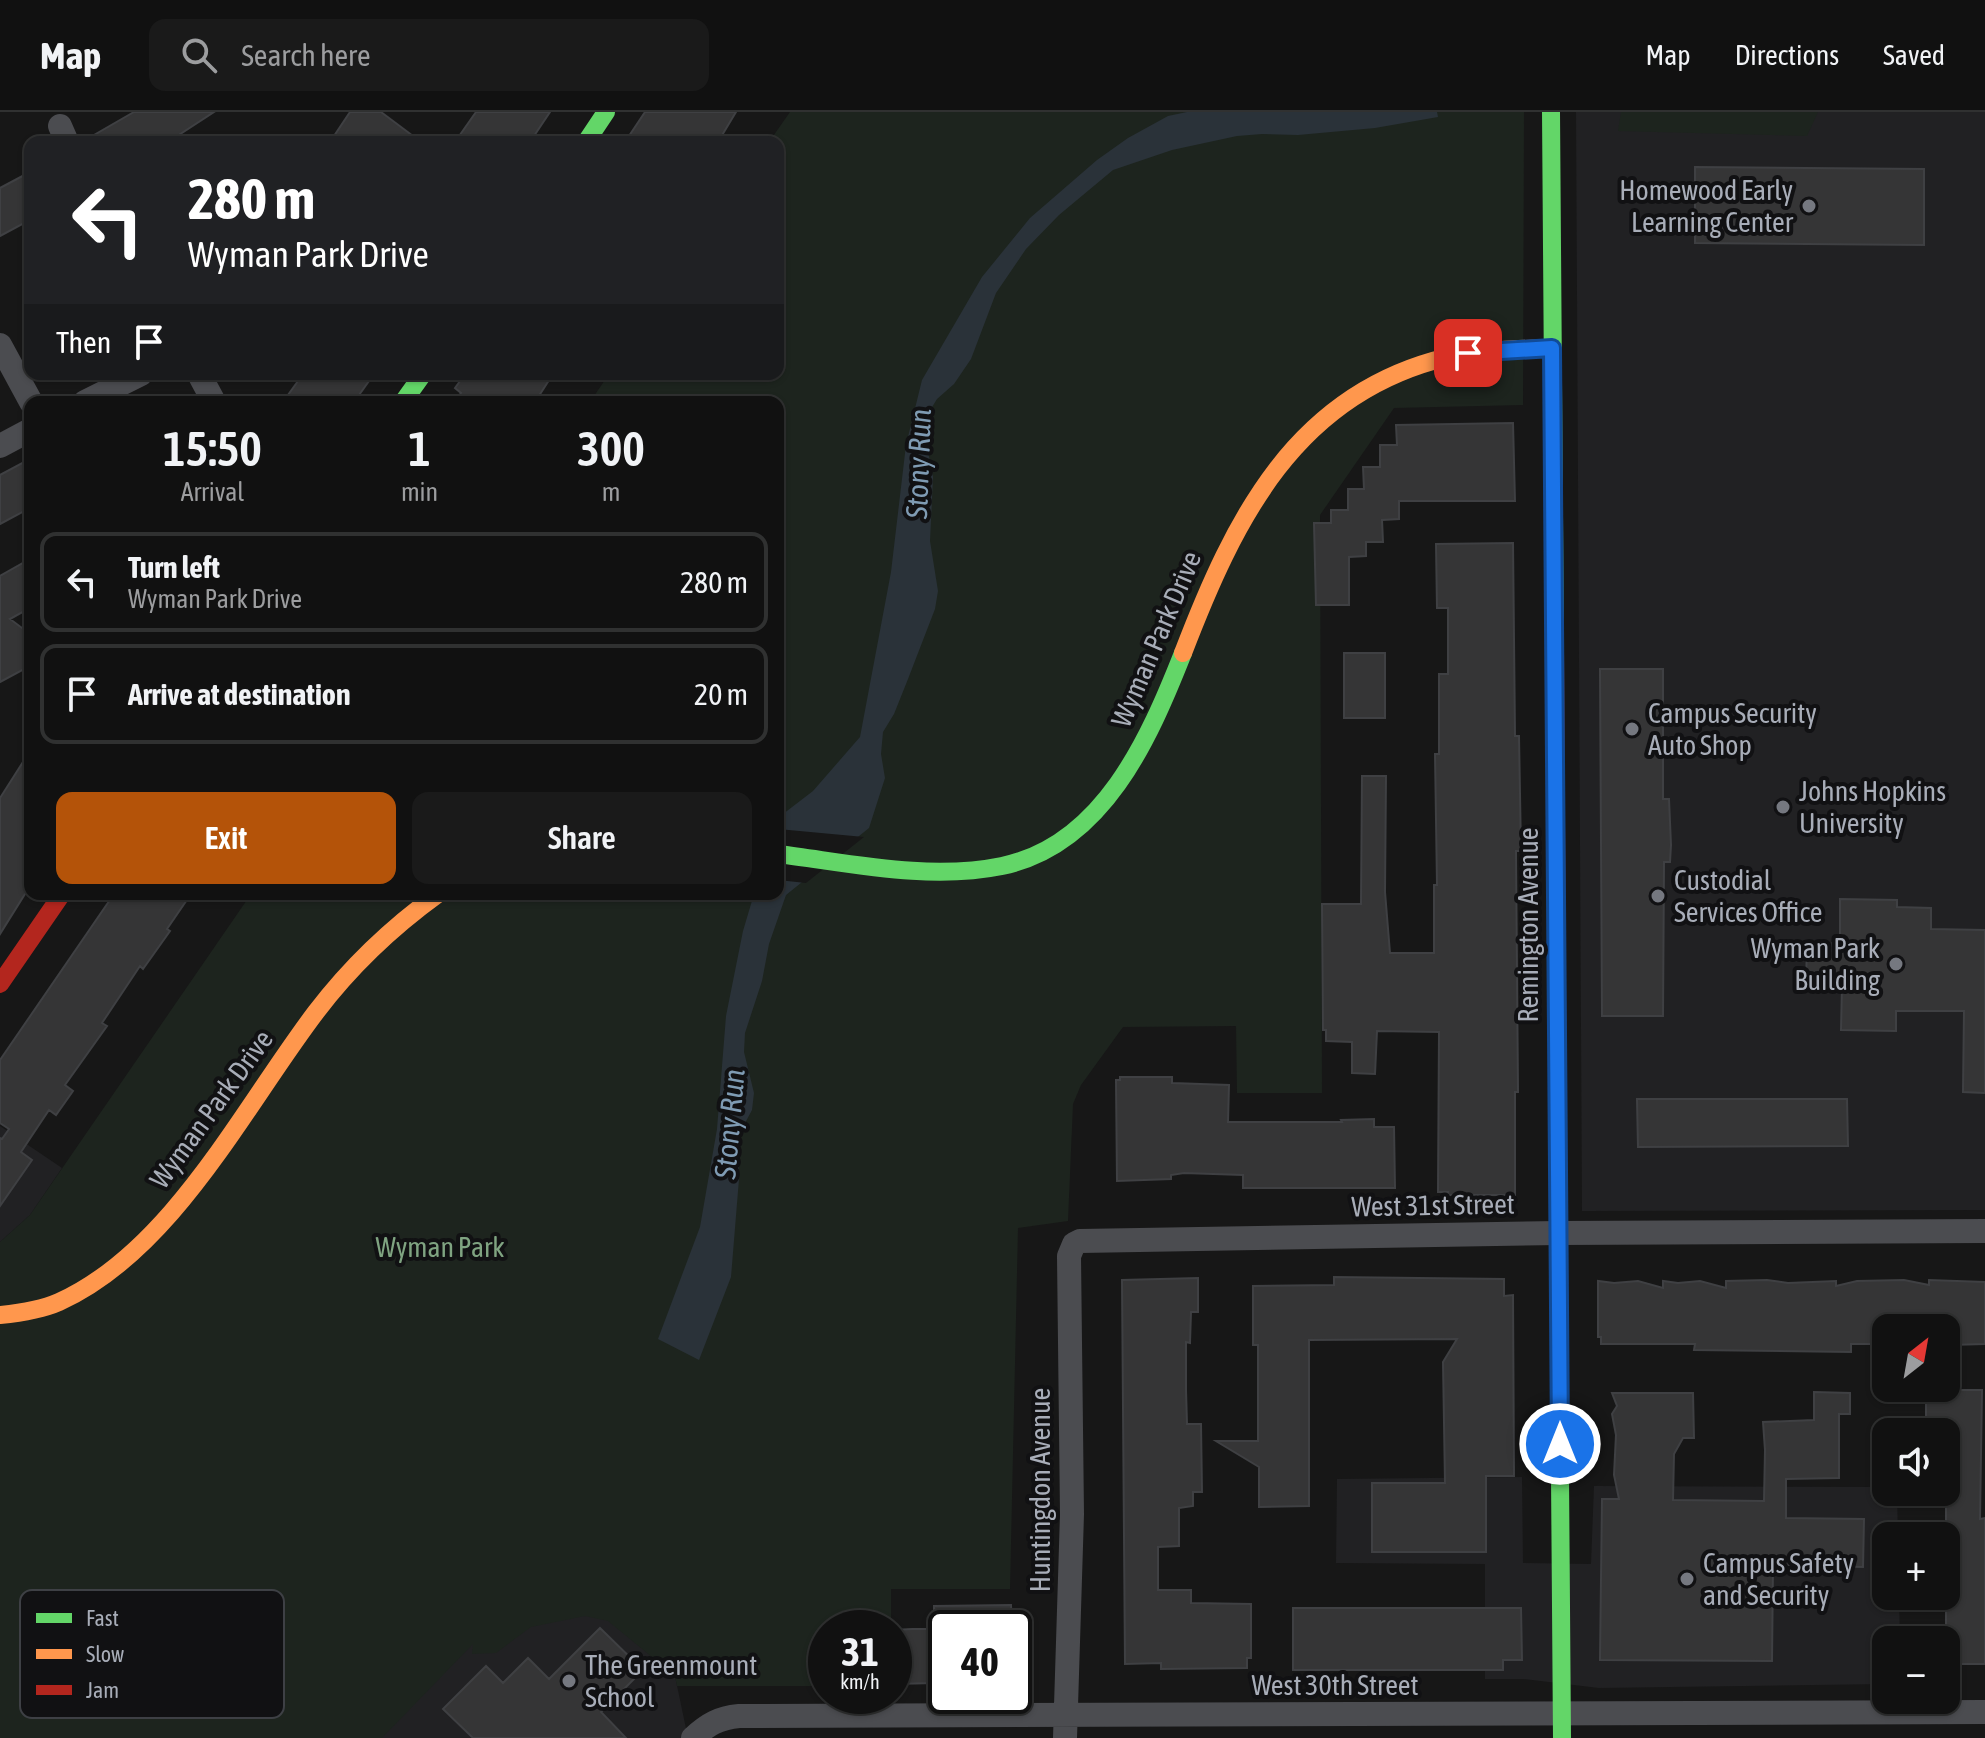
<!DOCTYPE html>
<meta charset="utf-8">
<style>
:root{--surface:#111;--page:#1a1a1a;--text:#f1f3f6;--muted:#9c9d9f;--line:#303131;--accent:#b45309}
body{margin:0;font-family:"Asap Condensed",sans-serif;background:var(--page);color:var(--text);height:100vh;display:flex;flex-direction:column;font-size:30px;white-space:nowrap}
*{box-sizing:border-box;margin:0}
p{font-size:26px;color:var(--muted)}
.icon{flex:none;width:44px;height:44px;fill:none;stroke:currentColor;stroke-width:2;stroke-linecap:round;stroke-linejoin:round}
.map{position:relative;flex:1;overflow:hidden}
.drawer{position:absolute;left:24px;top:284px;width:760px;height:504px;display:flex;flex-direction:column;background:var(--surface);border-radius:16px;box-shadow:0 2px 6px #0004,0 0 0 2px var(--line)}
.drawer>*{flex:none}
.banner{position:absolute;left:24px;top:24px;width:760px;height:244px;border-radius:16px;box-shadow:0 2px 6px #0004,0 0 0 2px var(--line);background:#202124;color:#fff;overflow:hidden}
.needle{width:52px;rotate:31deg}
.buttons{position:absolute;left:1872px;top:1202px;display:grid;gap:16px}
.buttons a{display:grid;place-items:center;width:88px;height:88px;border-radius:16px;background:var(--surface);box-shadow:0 2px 6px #0004,0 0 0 2px var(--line);font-size:40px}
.speed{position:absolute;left:808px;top:1498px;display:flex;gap:16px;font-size:40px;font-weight:700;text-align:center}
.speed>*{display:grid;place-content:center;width:104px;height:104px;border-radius:50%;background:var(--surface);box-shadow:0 2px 6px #0004,0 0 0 2px var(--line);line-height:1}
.speed small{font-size:20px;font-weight:400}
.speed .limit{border:4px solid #111;border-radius:12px;background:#fff;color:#111}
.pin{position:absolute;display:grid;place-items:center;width:68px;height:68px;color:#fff;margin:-34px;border-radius:16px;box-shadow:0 4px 12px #0006}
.me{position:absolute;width:88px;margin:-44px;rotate:0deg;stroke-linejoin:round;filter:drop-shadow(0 0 6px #0008)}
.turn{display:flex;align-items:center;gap:28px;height:168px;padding:0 32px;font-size:36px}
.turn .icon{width:104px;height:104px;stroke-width:2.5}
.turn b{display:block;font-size:56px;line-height:68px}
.then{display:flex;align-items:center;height:76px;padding:0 32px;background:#0003;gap:16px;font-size:30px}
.eta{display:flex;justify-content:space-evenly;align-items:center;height:136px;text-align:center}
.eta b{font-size:48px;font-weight:600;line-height:56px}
.cta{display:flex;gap:16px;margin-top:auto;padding:16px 32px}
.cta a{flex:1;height:92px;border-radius:16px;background:var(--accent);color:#fff;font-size:32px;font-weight:600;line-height:92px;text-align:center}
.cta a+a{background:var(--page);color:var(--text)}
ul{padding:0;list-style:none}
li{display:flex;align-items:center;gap:24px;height:100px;margin:0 16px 12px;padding:0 16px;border:4px solid var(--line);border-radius:16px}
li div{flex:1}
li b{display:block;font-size:30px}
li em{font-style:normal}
header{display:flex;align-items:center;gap:48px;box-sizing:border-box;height:112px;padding:0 40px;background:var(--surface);border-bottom:2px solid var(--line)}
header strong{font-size:38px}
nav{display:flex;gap:44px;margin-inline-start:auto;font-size:28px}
.search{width:560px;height:72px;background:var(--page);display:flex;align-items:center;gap:20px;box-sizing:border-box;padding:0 28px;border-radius:16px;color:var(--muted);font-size:30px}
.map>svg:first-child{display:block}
</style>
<header>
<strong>Map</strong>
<div class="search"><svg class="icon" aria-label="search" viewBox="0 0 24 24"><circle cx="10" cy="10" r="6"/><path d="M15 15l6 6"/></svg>Search here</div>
<nav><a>Map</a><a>Directions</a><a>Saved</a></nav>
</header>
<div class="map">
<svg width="1985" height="1626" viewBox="0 0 1985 1626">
<rect width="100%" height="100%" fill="#171717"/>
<path fill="#212123" d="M1576,0H1985V1098L1582,1099Z
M0,1014L62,1056L30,1103L0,1130Z
M1522,1365L1523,1451L1591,1452L1594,1374L1886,1375V1380H1897L1898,1424H1886V1484H1899L1900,1528H1886V1572L1599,1576L1523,1567H1485V1452L1336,1451L1337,1367Z
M561,1468L675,1564L688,1626H364L527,1478Z"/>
<path fill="#1d241e" d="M790,0H1524L1523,293L1394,296L1320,403L1322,981H1237L1236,914L1123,915L1081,973L1073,992L1068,1109L1018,1116L1010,1477H891V1516H826V1574H677L675,1564L608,1509L585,1504L531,1515L496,1541L472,1542L473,1532L382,1626H0V1130L30,1103L251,782H778V290H590L609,262H778V30H769Z
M1621,0H1818L1807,24L1618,19Z"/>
<path fill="#2a3239" d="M1187,0H1437L1438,5L1375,16L1298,23L1262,22L1237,24L1172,38L1113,58L1059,103L1026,137L996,181L971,247L954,272L937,287L926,305L925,324L933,365L930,429L938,479L935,497L908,567L894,602L883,620L881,642L885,666L869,716L786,783L769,832L762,869L745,921L744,940L754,981L752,998L744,1013L738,1031L739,1067L731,1165L699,1248L658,1227L700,1115L717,1017L726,904L743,819L754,782H778V716L783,702L813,679L860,625L891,460L906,333L922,268L982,165L1030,106L1097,48L1128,26L1168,4Z"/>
<path fill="#171717" d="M778,717L864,725L806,771L778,768Z"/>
<path fill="#353536" stroke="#3f4043" stroke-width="2" d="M134,0H214L168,30H82Z
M350,0H381L421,30H330Z
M476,0H550L530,30H455Z
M645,0H736L718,30H625Z
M1695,55L1924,57V133L1695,131Z
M30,60V108L0,124V76Z
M303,262H374L354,290H283Z
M465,262H553L535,290H454L461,281L455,276Z
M1513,311L1515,389H1399V407L1382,408L1383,430H1366V444L1349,445V493H1316L1314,411H1331V398H1348V377H1364L1363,355H1380V333H1397L1396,313Z
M24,350L30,361V396L0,412V363Z
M1513,431L1515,624H1519L1521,739H1516L1518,980H1515V1083H1448V1080H1438L1439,920L1377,919L1375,962L1352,961V930L1326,929V918H1323L1322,792H1361L1362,664H1386L1385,780L1390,841H1434V773H1437L1435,642H1439V562H1448V496H1437L1436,432Z
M30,447V496L10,507L30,522V554L0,570V464Z
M1344,541H1385V606H1344Z
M1600,557H1663V687H1669L1671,733L1670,750H1664L1663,904H1602Z
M30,639V774L0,822V686Z
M114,782H191L167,817L170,819L143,857L140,854L102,911L107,914L65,973L73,979L56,1003L49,998L21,1040L32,1048L0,1094V1026L2,1027L9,1017L0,1011V948Z
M1840,787L1897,788V795L1931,796V817L1985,818V981L1963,980L1964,899H1896V919L1841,918L1842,874H1832V865H1806L1807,839H1831L1832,831H1840Z
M1120,965H1172V971L1229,973L1228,1010H1342L1341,1008L1374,1007V1015H1394L1395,1076H1243V1063L1184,1061L1171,1063V1067L1117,1069L1116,968H1120Z
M1637,987H1847L1848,1034L1638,1035Z
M1334,1165L1504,1167V1184L1513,1183L1514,1364H1486V1440H1372V1371H1445L1443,1250L1457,1227L1309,1228V1394L1259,1395V1355L1216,1329H1258V1233H1253V1174L1334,1173Z
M1198,1166V1200H1191L1190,1231L1186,1230V1278L1187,1312H1201L1202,1380H1193V1394L1179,1396V1434L1158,1435V1478H1191V1491L1251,1492V1546H1247V1556L1161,1557V1551L1125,1552L1122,1168Z
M1767,1168L1788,1171L1836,1169V1174L1857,1169L1904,1168L1929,1173V1168L1985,1170V1232L1950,1233V1216H1883V1232H1851V1240L1694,1238L1695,1232H1601V1225H1598V1169L1614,1171L1638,1169L1663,1176V1169L1678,1171L1700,1169L1726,1176V1169Z
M1926,1278H1982L1980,1407L1985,1406V1552H1952L1951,1541H1946V1320H1934V1317L1926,1316Z
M1814,1280L1850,1281V1302H1839V1366L1786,1367V1406L1864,1407L1863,1455L1773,1453L1772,1549L1600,1548L1602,1387H1619L1614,1363L1616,1323L1612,1302L1617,1294L1612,1281H1693L1694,1326H1683L1674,1342L1673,1388L1764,1389L1765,1338L1763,1310L1814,1308Z
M1011,1493L1012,1516H934V1494Z
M1293,1496H1521L1522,1548H1503V1558H1293Z
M600,1516L643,1558L601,1600L626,1626H473L443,1597L486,1554L503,1571L528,1546L549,1567Z
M912,1517H946V1568H935V1571L894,1572V1518Z"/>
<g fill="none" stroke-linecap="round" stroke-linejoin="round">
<path stroke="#4b4c50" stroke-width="24" d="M60,14L67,30
M0,233L31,290
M199,262L214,290
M85,290L141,262
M0,334L30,318
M693,1626C708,1612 719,1606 739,1604L1985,1600
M1065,1626L1072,1402L1069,1144L1074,1132L1080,1129L1559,1121L1985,1119"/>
<path stroke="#63d668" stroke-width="18" d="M1551,0L1555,538
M586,30L606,0
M403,290L423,262
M778,742C850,751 929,769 1002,754C1103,733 1149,627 1183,541
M1559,1231L1562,1626"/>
<path stroke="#ff974d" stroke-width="18" d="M1183,541C1234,408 1295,281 1448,245C1482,238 1517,237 1552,236
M0,1203C20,1201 41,1198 59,1190C172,1139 243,996 316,900C351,854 391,816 438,782"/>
<path stroke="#b3261e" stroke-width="18" d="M1555,538L1559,1231
M0,872L62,782"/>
</g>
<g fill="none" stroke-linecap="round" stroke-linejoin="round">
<defs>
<path id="route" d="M1468,241L1552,236L1560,1332"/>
</defs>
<use href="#route" stroke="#114b97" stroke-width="20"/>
<use href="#route" stroke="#1a73e8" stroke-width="14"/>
</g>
<g fill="#757880" stroke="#111113" stroke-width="3">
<circle cx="1809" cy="94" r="8"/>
<circle cx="1632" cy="617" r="8"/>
<circle cx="1783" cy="695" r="8"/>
<circle cx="1658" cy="784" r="8"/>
<circle cx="1896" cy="852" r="8"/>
<circle cx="1687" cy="1467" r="8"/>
<circle cx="569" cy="1569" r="8"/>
</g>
<g text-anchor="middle" stroke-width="8" stroke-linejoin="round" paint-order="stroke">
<g font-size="28" fill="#a8adb8" stroke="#111113" text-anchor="start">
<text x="1793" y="88" text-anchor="end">Homewood Early<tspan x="1793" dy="32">Learning Center</tspan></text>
<text x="1648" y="611">Campus Security<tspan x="1648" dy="32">Auto Shop</tspan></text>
<text x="1799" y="689">Johns Hopkins<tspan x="1799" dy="32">University</tspan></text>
<text x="1674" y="778">Custodial<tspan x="1674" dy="32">Services Office</tspan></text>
<text x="1880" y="846" text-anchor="end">Wyman Park<tspan x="1880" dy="32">Building</tspan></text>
<text x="1703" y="1461">Campus Safety<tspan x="1703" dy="32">and Security</tspan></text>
<text x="585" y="1563">The Greenmount<tspan x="585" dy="32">School</tspan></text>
</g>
<g font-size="28" fill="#a8adb8" stroke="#111113">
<text transform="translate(1156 527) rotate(-67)" y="10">Wyman Park Drive</text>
<text transform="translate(1528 813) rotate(-90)" y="10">Remington Avenue</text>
<text transform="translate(211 997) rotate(-54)" y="10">Wyman Park Drive</text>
<text transform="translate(1433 1093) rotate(-1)" y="10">West 31st Street</text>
<text transform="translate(1040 1378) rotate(-90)" y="10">Huntingdon Avenue</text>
<text x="1335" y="1583">West 30th Street</text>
</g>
<g font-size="28" fill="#7fa381" stroke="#111113">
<text x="440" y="1145">Wyman Park</text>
</g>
<g font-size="30" font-style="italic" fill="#7f9bb3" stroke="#111113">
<text transform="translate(919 352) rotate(-88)" y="10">Stony Run</text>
<text transform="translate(730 1012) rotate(-85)" y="10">Stony Run</text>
</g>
</g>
<rect x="20" y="1478" width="264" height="128" rx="12" fill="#111113" stroke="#3e4045" stroke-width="2"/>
<rect x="36" y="1501" width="36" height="10" fill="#63d668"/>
<rect x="36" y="1537" width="36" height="10" fill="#ff974d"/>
<rect x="36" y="1573" width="36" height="10" fill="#b3261e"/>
<g font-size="22" fill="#a8adb8">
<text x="86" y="1514">Fast</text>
<text x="86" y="1550">Slow</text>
<text x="86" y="1586">Jam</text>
</g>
</svg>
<div class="buttons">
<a><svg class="needle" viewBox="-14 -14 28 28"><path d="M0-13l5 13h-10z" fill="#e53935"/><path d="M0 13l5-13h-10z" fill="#9c9d9f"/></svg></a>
<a><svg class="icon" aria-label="sound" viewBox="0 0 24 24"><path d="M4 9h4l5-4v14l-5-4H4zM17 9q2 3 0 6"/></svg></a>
<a>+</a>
<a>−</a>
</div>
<div class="speed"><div>31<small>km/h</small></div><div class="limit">40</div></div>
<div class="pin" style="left:1468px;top:241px;background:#d93025"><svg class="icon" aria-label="arrive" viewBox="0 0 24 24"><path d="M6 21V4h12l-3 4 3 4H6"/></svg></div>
<svg class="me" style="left:1560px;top:1332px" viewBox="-20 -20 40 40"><circle r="17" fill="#1a73e8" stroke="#fff" stroke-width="3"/><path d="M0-11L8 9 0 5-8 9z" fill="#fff"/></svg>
<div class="banner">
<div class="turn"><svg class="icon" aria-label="left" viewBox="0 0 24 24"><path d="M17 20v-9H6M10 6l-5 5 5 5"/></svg><div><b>280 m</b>Wyman Park Drive</div></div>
<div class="then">Then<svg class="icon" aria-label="arrive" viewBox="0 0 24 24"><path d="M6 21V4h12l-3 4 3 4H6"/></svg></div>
</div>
<section class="drawer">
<div class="eta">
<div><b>15:50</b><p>Arrival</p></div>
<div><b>1</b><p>min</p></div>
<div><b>300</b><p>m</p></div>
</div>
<ul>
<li><svg class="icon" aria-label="left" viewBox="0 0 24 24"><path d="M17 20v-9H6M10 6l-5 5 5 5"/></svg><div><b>Turn left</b><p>Wyman Park Drive</p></div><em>280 m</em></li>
<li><svg class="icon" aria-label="arrive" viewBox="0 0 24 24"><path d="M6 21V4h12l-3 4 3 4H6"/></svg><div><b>Arrive at destination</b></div><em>20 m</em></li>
</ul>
<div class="cta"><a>Exit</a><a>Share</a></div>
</section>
</div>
